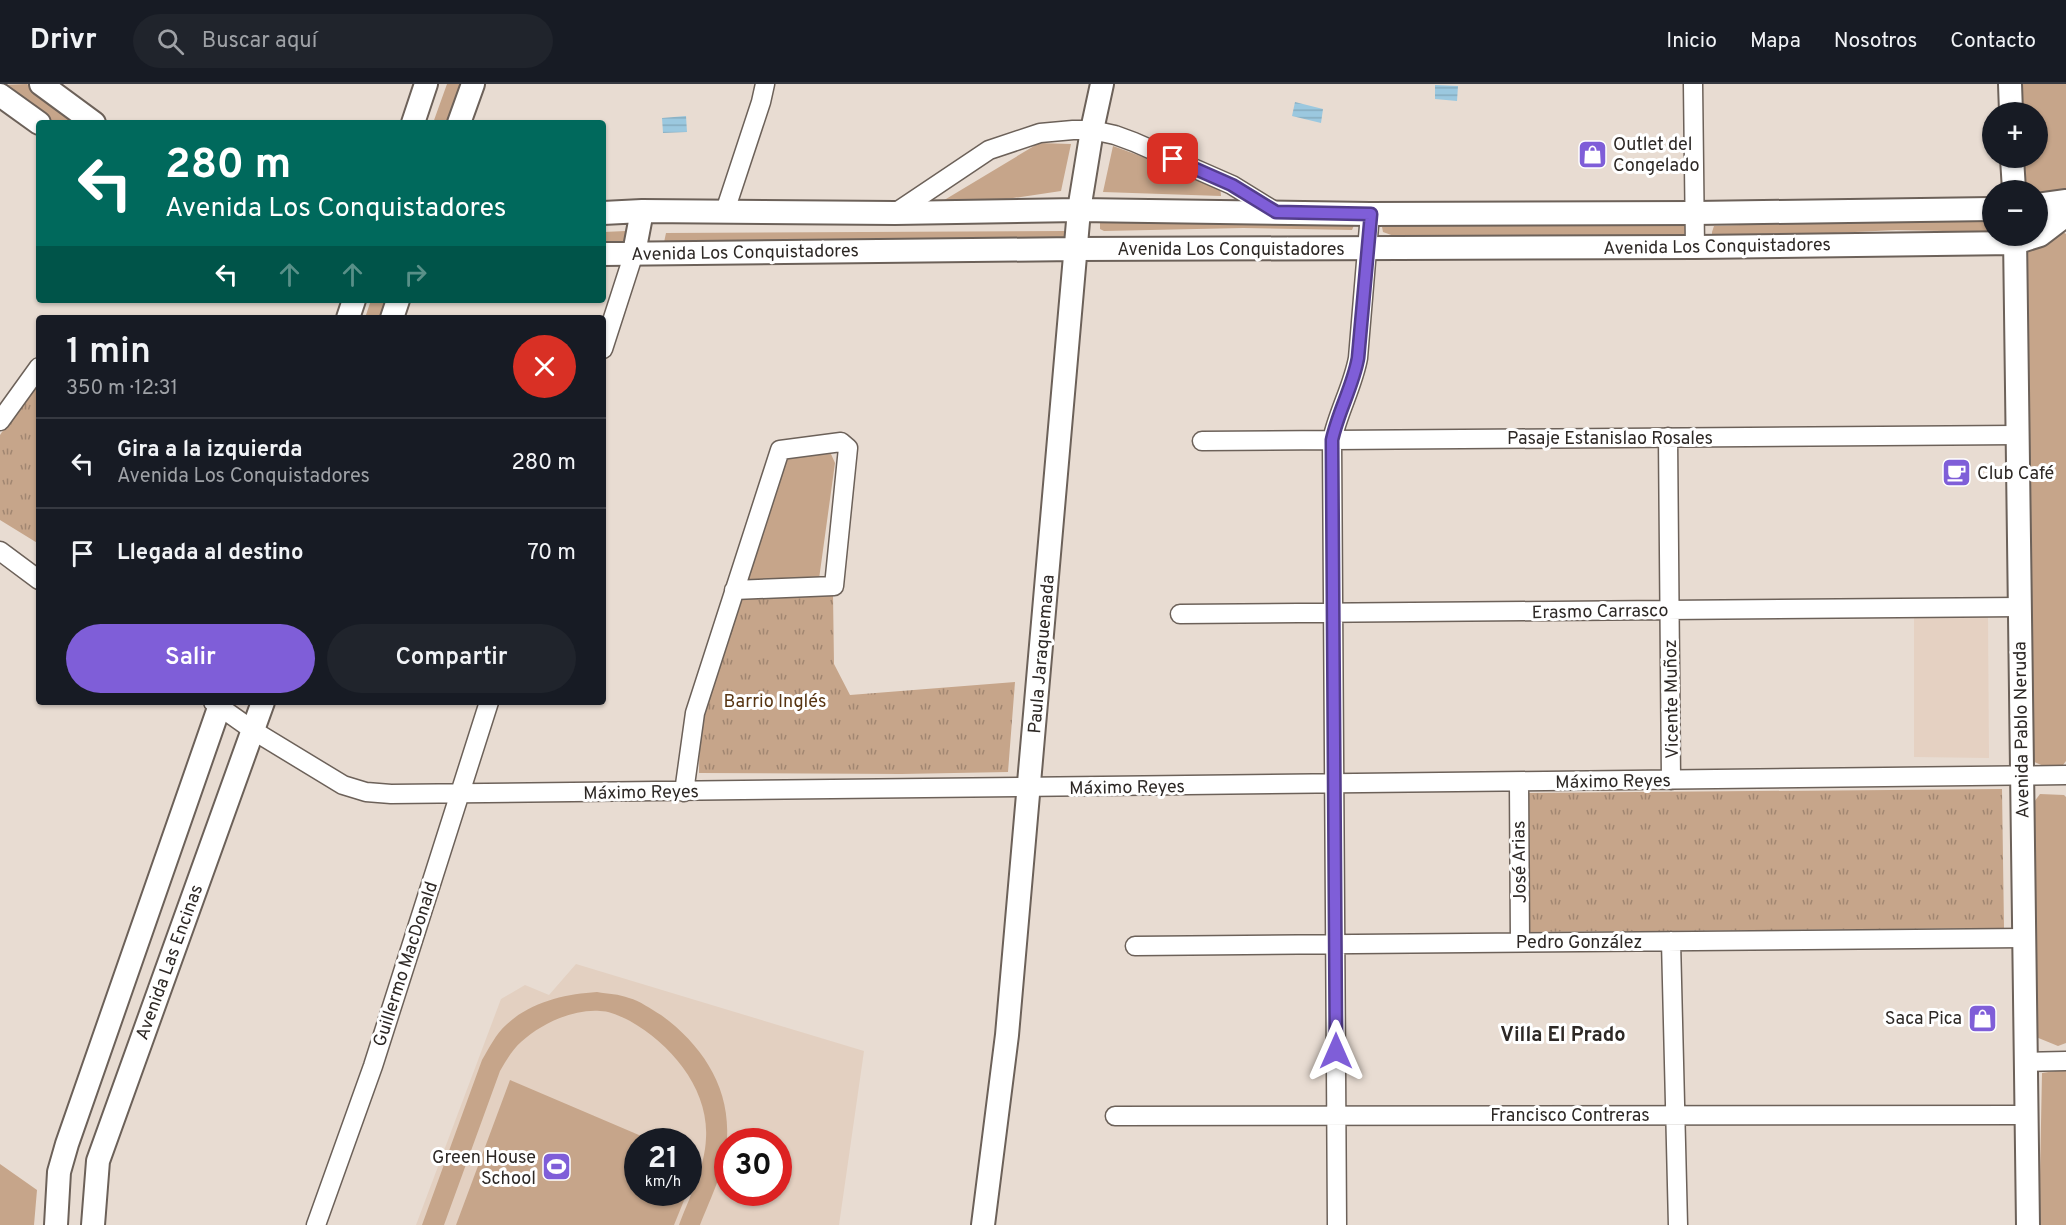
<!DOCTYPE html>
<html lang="es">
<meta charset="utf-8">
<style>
:root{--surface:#171b24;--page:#20242c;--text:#f1f3f6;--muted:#9ea1a6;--line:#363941;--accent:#7f5ed8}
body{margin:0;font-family:Overpass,sans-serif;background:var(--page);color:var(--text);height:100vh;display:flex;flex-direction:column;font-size:22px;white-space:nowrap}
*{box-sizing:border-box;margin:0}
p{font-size:20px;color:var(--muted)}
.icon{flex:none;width:33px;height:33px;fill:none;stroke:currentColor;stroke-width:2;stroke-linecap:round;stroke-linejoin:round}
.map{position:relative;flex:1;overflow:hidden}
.details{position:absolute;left:36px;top:231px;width:570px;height:390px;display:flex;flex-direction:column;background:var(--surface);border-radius:6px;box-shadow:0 2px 4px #0004}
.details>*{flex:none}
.hud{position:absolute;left:36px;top:36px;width:570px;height:183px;border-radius:6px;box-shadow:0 2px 4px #0004;background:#00695c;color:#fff;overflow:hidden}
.fabs{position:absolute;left:1982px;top:18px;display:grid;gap:12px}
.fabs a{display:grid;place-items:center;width:66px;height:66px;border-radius:50%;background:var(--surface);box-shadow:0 2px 4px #0004;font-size:30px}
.speed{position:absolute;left:624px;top:1044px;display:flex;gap:12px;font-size:30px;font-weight:700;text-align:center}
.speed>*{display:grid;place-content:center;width:78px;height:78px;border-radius:50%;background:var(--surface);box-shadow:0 2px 4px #0004;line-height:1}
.speed small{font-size:15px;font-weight:400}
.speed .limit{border:9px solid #d22;background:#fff;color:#111}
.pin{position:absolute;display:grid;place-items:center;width:51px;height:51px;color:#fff;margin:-26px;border-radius:12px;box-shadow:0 3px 9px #0006}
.me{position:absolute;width:66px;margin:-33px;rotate:0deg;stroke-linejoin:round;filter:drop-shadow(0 0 4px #0008)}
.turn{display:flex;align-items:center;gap:21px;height:126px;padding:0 30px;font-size:27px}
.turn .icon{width:78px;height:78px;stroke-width:2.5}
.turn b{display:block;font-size:42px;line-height:51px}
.lanes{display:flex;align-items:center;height:57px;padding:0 30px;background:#0003;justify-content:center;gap:30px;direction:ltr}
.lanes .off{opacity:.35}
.round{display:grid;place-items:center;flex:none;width:63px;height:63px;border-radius:32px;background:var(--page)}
.headline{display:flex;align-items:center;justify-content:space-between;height:102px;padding:0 30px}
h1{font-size:36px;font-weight:600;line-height:45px}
.button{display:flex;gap:12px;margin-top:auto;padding:12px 30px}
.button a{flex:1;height:69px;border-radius:36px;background:var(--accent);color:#fff;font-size:24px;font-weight:600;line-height:69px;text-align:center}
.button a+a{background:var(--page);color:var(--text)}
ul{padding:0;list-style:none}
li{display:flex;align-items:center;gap:18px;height:90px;padding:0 30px;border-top:2px solid var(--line)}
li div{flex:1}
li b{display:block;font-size:22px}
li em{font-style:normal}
header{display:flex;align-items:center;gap:36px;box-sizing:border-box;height:84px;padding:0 30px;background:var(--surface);border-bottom:2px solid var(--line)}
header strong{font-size:28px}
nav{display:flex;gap:33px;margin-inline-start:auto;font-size:21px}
.search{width:420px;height:54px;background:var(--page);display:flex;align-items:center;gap:15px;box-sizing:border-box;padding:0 21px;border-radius:33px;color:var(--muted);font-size:22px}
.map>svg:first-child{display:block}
</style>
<header>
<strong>Drivr</strong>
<div class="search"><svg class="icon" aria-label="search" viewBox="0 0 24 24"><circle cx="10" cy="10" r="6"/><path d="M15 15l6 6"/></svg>Buscar aquí</div>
<nav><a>Inicio</a><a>Mapa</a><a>Nosotros</a><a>Contacto</a></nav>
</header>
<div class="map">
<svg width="2066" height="1141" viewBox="0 0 2066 1141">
<defs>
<pattern id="park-tufts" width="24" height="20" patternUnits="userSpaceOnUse" patternTransform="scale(1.5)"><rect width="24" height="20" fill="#c6a58a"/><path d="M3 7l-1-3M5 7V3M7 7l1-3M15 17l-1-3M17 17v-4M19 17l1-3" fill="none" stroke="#a18671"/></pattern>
<pattern id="water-rules" width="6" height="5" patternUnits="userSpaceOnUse" patternTransform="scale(1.5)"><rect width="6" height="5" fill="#9bc8df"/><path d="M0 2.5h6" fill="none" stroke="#86acbf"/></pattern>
</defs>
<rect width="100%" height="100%" fill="#e8dcd2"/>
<path fill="#e5d1c2" d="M1914,533H1988L1989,674L1914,673Z"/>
<path fill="#e3d0c1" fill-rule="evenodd" d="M576,880L864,967L839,1141H416L501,915L525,901L549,911ZM638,1058H688V1108H638ZM728,1058H778V1108H728Z"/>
<path fill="#c6a58a" d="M27,0L83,39H55L0,1Z
M447,0H464L450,39H433Z
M2016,0H2066V111L2037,115V106H2020L2018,74H2037V28H2017Z
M1039,59L1071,60L1061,107L926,127Z
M1113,62L1220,101L1221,112L1103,108Z
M1106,134L1355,139L1352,146L1243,144L1104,147L1100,145V139Z
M1871,136H1992V148L1896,146L1712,155V148L1714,142Z
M1686,138L1687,154L1394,152L1383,148L1382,143L1392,139Z
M2060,146L2066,150V677L2063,681L2046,683L2032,677L2026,166Z
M626,147L623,161H603V148Z
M1065,147L1068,154L1066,159L663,163L666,149Z
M371,216H388L382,234H365Z
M831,370L835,379L819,495L744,500L783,372Z
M2040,710L2064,711L2066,713V959L2058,962L2036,953L2031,722Z
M597,908C608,910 619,910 629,914C640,917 651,925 661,931C701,960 730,1002 727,1054C726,1084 711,1113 700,1141H679C689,1114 705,1084 706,1054C709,1005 671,960 630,937C622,933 610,927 600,927C573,925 542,939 521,958C512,966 506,977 500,987L444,1141H422L482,976C489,964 496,950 506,941C530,918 565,910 597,908Z
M2062,986L2066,987V1141H2039L2042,989Z
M510,996L653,1057L638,1058V1108L687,1109L674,1141H456Z
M689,1073L699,1077L689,1105Z
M0,1080L37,1106L34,1141H0Z"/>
<path fill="url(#park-tufts)" d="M39,292V460L0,436V351Z
M833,510L834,580L850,611L1015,598L1008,688L901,690L699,689L700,628L734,516Z
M2002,705L2004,844L1527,848L1526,709Z"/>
<path fill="url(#water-rules)" d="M1435,1L1458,2L1457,17L1435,15Z
M1295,18L1323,25L1321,39L1292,32Z
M686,32L687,48L663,49L662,34Z"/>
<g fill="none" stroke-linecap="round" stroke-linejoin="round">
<defs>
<path id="minor" d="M1693,0L1695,163
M725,127L761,18L765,0
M895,129L989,66L1040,49L1073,46H1092L1115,51L1134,58L1232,101L1276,128
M603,265L634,169
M0,337L39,283
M1668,353L1671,696
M1202,357L2017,351
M0,467L39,496
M1180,530L2020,523
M213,618L254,647L343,701L366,708L391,710L2066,691
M1519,698L1520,858
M684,708L695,629L780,366L841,358L848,364L834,502L734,506
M1671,857L1678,1141
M1135,862L2024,854
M2025,978L2066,977
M1115,1032L2026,1031
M316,1141L373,982L489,618
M1337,1141L1332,356C1338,328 1353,302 1358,274L1370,130"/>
<path id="tertiary" d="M41,0L94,39
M2010,0L2011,28
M0,11L39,39
M413,39L426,0
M459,39L473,0
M2012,74L2014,106
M2037,121L2066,117
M603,129L642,127L895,129L1079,126L1370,130L1695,129L1992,125
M2015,152L2028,1141
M634,169L642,127
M603,170L1077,165L1695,163L2015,159L2040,151L2066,131
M348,234L354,216
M392,234L398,216
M56,1141L59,1088L67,1060L221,618
M93,1141L98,1077L263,618
M983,1141L1007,951L1079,126L1092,46L1102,0"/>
</defs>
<use href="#minor" stroke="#6c6159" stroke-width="21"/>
<use href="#tertiary" stroke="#6c6159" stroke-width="26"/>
<use href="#minor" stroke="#fff" stroke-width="18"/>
<use href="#tertiary" stroke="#fff" stroke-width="22"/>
</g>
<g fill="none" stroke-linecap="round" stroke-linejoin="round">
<defs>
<path id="route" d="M1173,75L1232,101L1276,128L1371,130L1358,274C1353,302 1338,328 1332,356L1336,967"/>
</defs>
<use href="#route" stroke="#533d8c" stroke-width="15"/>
<use href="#route" stroke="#7f5ed8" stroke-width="10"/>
</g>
<defs>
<symbol id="shop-square" viewBox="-11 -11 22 22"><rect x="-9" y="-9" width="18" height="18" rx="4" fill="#7f5ed8" stroke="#fff"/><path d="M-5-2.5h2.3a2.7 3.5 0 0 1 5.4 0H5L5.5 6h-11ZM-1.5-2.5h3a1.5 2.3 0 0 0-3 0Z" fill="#fff"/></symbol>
<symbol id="cafe-square" viewBox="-11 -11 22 22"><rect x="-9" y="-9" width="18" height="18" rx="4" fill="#7f5ed8" stroke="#fff"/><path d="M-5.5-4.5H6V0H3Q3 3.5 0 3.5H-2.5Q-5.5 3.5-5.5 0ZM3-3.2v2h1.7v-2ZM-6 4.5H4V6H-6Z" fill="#fff"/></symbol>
<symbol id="stadium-square" viewBox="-11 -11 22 22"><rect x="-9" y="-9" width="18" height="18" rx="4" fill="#7f5ed8" stroke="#fff"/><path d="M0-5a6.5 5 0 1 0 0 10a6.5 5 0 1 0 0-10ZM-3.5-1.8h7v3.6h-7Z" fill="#fff"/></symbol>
</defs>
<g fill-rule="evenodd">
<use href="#shop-square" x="1576" y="54" width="33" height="33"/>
<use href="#cafe-square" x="1940" y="372" width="33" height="33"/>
<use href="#shop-square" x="1966" y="918" width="33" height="33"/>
<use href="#stadium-square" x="540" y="1066" width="33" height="33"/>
</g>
<g text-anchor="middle" stroke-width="6" stroke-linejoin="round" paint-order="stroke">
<g font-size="18" fill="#2d2825" stroke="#fff" text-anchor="start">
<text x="1613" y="66">Outlet del<tspan x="1613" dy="21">Congelado</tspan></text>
<text x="1977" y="395">Club Café</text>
<text x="1962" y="940" text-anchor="end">Saca Pica</text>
<text x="536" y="1079" text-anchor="end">Green House<tspan x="536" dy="21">School</tspan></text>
</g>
<g font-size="18" fill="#2d2825" stroke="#fff">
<text transform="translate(1717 162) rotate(-1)" y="6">Avenida Los Conquistadores</text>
<text x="1231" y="171">Avenida Los Conquistadores</text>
<text transform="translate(745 168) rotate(-1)" y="6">Avenida Los Conquistadores</text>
<text x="1610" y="360">Pasaje Estanislao Rosales</text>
<text transform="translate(1600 527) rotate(-1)" y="6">Erasmo Carrasco</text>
<text transform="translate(1041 570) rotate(-85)" y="6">Paula Jaraquemada</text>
<text transform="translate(1671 615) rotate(-91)" y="6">Vicente Muñoz</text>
<text transform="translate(2021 646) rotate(-91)" y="6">Avenida Pablo Neruda</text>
<text transform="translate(1613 697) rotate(-1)" y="6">Máximo Reyes</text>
<text transform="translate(1127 703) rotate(-1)" y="6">Máximo Reyes</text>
<text transform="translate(641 708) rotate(-1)" y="6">Máximo Reyes</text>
<text transform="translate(1519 778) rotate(-91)" y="6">José Arias</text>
<text x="1579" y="864">Pedro González</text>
<text transform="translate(169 878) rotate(-70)" y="6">Avenida Las Encinas</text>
<text transform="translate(405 880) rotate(-72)" y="6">Guillermo MacDonald</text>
<text x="1570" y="1037">Francisco Contreras</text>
</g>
<g font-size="18" fill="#563310" stroke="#fff">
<text x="775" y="623">Barrio Inglés</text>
</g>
<g font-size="20" font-weight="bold" fill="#2d2825" stroke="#fff">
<text x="1563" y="957">Villa El Prado</text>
</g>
</g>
</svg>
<div class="fabs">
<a>+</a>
<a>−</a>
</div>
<div class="speed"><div>21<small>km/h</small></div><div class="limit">30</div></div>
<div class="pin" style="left:1173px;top:75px;background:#d93025"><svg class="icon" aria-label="arrive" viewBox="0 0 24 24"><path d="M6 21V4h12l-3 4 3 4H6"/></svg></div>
<svg class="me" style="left:1336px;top:967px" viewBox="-20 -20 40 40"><path d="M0-17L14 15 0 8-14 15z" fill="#7f5ed8" stroke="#fff" stroke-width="4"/></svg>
<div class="hud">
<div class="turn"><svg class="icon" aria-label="left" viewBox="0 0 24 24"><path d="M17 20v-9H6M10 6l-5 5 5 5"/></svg><div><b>280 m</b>Avenida Los Conquistadores</div></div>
<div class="lanes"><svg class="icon" aria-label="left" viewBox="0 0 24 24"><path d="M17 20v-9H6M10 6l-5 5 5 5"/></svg><svg class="icon off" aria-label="ahead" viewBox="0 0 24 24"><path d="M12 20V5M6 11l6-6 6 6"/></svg><svg class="icon off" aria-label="ahead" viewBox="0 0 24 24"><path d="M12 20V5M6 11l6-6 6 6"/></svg><svg class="icon off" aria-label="right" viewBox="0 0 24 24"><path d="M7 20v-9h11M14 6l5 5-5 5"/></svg></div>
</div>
<section class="details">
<div class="headline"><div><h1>1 min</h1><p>350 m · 12:31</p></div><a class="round" style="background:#d93025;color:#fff"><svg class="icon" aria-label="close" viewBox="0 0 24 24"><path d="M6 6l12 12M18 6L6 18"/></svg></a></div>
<ul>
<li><svg class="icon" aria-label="left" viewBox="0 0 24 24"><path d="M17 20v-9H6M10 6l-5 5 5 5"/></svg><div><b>Gira a la izquierda</b><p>Avenida Los Conquistadores</p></div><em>280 m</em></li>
<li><svg class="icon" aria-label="arrive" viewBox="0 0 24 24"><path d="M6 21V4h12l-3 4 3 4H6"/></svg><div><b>Llegada al destino</b></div><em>70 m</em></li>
</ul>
<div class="button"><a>Salir</a><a>Compartir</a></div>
</section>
</div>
